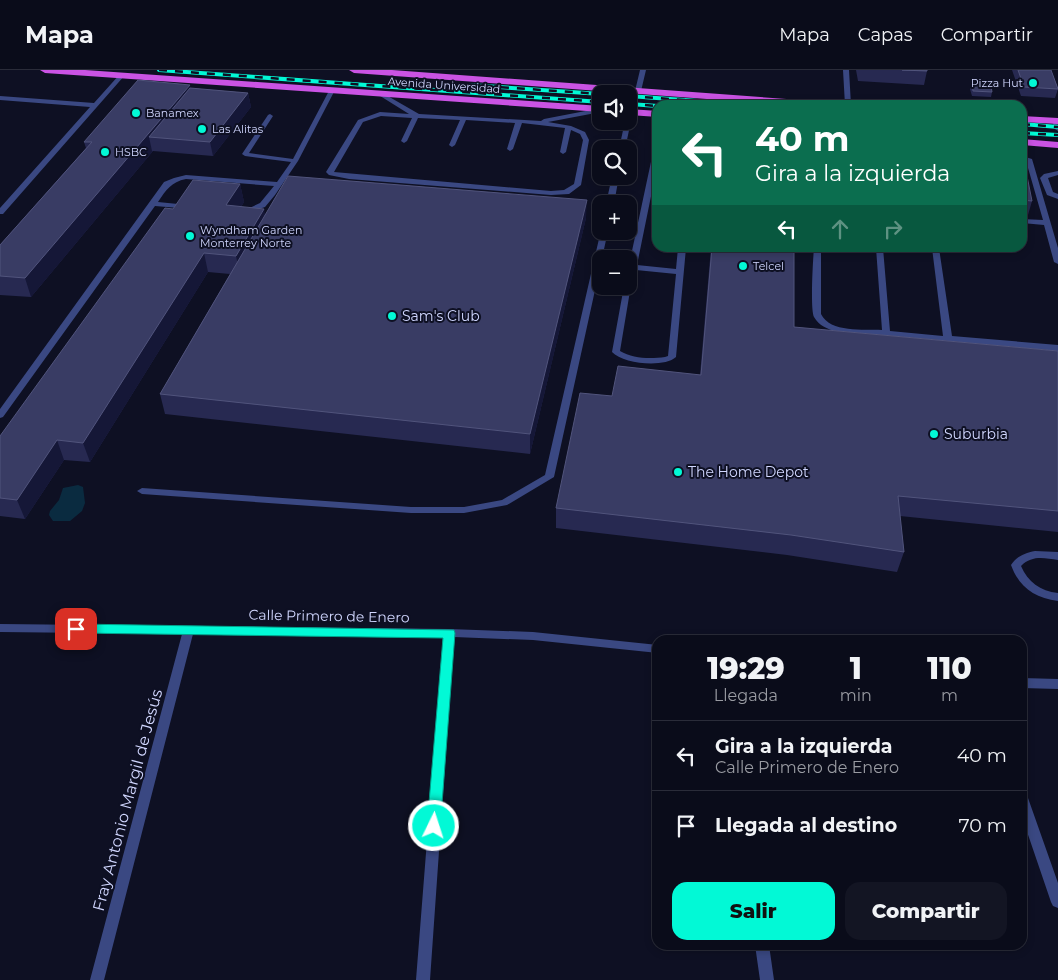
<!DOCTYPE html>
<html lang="es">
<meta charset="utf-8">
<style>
:root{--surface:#0a0c1a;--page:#131523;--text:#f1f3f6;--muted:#999ba2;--line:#2a2c39;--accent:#02f9d6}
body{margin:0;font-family:Montserrat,sans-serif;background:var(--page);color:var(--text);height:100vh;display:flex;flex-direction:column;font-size:19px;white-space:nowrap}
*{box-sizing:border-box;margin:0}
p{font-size:16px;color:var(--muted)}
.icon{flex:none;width:28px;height:28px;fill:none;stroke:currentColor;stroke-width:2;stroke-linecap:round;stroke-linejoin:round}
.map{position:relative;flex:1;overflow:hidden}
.details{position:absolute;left:652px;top:565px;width:375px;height:315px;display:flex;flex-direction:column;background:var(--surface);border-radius:15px;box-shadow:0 2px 8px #0003,0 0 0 1px var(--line)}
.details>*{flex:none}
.hud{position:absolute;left:652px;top:30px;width:375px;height:152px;border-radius:15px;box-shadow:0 2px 8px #0003,0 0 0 1px var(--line);background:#0b6e4f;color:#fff;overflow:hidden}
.controls{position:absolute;left:592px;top:15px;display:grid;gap:10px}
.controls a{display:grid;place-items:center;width:45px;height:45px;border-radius:10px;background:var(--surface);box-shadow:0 2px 8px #0003,0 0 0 1px var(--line);font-size:25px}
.pin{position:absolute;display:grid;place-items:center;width:42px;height:42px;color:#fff;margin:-21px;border-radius:10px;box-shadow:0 2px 8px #0006}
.me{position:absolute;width:55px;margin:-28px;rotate:4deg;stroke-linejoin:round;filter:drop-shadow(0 0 4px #0008)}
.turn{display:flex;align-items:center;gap:18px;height:105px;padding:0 20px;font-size:22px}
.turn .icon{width:65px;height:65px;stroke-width:2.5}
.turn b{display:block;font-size:35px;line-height:42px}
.lanes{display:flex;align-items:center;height:48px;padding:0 20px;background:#0003;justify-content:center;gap:25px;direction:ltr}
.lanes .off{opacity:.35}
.eta{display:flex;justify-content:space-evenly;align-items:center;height:85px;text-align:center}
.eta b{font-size:30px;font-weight:800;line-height:35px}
.primary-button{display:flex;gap:10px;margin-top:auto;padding:10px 20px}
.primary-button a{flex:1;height:58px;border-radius:15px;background:var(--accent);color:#111;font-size:20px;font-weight:800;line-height:58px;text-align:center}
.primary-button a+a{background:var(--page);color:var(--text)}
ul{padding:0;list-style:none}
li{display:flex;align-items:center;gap:15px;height:70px;padding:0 20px;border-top:1px solid var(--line)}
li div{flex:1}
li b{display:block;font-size:19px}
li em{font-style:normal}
header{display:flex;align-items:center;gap:30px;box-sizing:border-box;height:70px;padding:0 25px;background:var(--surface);border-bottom:1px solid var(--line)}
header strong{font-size:24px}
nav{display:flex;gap:28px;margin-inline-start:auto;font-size:18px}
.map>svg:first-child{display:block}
</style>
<header>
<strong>Mapa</strong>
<nav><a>Mapa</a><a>Capas</a><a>Compartir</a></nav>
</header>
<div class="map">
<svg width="1058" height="910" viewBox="0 0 1058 910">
<rect width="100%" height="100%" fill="#0e1023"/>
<path fill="#0a2b40" d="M78,415L83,417L85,433L82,441L70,451H53L49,445L50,441L59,430L63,418Z"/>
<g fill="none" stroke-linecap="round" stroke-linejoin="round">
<path fill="#3a4882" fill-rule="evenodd" d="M640,0H646L641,21L638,23L635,21Z
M120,4L125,5L3,144H0V138L90,37L0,30V26L94,33Z
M330,19L335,20L298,91L275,125L265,137L247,143L243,141L260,133L274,116L186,109C171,112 166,120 158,132L188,135H191V139L155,136L3,347L0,348V339L164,112L174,108L186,105L277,112L291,92L245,86L242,84L268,45L270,44L273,46L249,83L293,89Z
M379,21L419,44L541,51L544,49L601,38V42L548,52L571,56L585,62L589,70L581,115L569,124L551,125L349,109L329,105L326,102L358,50L380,42L409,44L377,24V22ZM381,46L412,48L401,71L404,73L407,71L418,48L460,50L449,75L452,77L455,75L466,50L515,53L507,79L510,81L513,79L522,53L565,58L560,82L563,84L566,82L571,60L580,64L583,70L574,114L564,120L551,121L334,102L363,52Z
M629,49L631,51L625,79H619L625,51H629Z
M658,71V92L637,195L676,199L678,178H686L676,287C664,298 623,294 612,282L624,216H629V195L655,73ZM636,200L676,204L668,286L665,287C651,289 633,289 620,281L631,215Z
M1022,86L1032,89L1058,178V194L1054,192L1044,155L1022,153V149L1043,150L1026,91L1022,90Z
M1058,101V105L1048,108L1053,122L1058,124V129L1047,125L1040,108L1044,104Z
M612,106H619L614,134H606Z
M601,160V161H608L554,407L507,435L464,443H411L142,424L137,421L142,418L411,437H464L502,430L545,405Z
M814,178H821V244C830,263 864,259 882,260L876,178H883L890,261L943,266L932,178H939L952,266L1058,275V281L837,262C828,259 819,256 814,247C810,240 813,188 814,178Z
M1035,481L1058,482V490C1044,488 1032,485 1021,496C1028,512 1040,521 1058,523V531C1034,528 1019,517 1011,495C1017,486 1025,483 1035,481Z"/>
<path fill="#3a4882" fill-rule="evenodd" d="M843,0H849L851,35H845Z
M1055,49L1058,51V61L1055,59L1052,51Z
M0,554L449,559L533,562L658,575V583L533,570L454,567L430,910H416L443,567L193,564L104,910H90L182,564L0,562Z
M1022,608L1058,609V619L1022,618Z
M1022,723L1026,724L1028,728L1058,813V838L1053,836L1051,832L1022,747Z
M755,875H769L774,910H760Z"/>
<path fill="#ca53e4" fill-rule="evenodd" d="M40,0H85L601,36V42L45,3Z
M349,0H392L828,32L833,35H789L354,3Z
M629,39L658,41V47L629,45Z
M1022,46L1058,48V54L1022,52Z
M1022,69L1058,72V78L1022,75Z"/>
<defs>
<path id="rail" d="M159,0L601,32
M469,15L601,24
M629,26L752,35
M629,34L658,36
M1022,54L1058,57
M1022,63L1058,65"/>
</defs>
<use href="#rail" stroke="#02f9d6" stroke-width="4"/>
<use href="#rail" stroke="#0e1023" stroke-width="2.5" stroke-dasharray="8" stroke-linecap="butt"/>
</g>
<path fill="#272951" d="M856,0H927V1L924,15L858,11Z
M1012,0H1051L1058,19L1055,28L1021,26Z
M972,14L992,22L991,27L972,26L970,19Z
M190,18L248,23L251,37L213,86L153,81L31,227L0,225V175L86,78L84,72Z
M1022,81L1032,131L1028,145H1022Z
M240,114L244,132L241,137L265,145L586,148L530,384L165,344L160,324L230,204L208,202L90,392L64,390L25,449L0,446V366Z
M711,178H794V257L1058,281V462L900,446L904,482L897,502L787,485L556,458V438L700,305Z"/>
<path fill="#151737" d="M190,15L193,32L149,67L152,81H153L31,227L25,208Z
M248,23L251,37L213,86L210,72Z
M240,114L244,132L230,154L226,135Z
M587,130L586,148L530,384V364Z
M264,139L268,157L240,205L236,186Z
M204,183L208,202L90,392L83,373Z
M57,370L64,390L25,449L17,430Z"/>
<path fill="#393c64" stroke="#51547c" d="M902,0H927V1Z
M1018,0H1051L1058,19L1024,17Z
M138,10L190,15L25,208L0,206V175L92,72H84Z
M972,14L991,16L992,22L973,21Z
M190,18L248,23L210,72L149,67Z
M1022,81L1032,131L1022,130Z
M288,106L587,130L530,364L160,324Z
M193,110L240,114L226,135L264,139L236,186L204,183L83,373L57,370L17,430L0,428V366L165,138L173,139Z
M712,178H794V257L1058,281V441L898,426L904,482L791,465L556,438L580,323L612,326L618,296L701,305Z"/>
<path fill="#02f9d6" stroke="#01a28b" d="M76,554L454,560L455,563L440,760L434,762L429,760L427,756L443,568L76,563L69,559Z"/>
<g fill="#02f9d6" stroke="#0e1023" stroke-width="2">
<circle cx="1033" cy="13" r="5"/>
<circle cx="136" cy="43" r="5"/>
<circle cx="202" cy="59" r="5"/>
<circle cx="105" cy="82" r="5"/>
<circle cx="190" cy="166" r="5"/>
<circle cx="743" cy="196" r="5"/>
<circle cx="392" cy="246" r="5"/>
<circle cx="934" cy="364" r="5"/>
<circle cx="678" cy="402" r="5"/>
</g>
<g text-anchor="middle" stroke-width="4" stroke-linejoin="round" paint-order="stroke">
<g font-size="11" fill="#d1d7ff" stroke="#0e1023" text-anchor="start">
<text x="1023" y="17" text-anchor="end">Pizza Hut</text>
<text x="146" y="47">Banamex</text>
<text x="212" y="63">Las Alitas</text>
<text x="115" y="86">HSBC</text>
<text x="200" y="164">Wyndham Garden<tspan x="200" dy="13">Monterrey Norte</tspan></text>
<text x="753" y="200">Telcel</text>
</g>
<g font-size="11" fill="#d1d7ff" stroke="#0e1023">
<text transform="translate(444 15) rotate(4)" y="4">Avenida Universidad</text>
</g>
<g font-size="14" fill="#d1d7ff" stroke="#0e1023" text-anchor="start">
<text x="402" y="251">Sam's Club</text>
<text x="944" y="369">Suburbia</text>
<text x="688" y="407">The Home Depot</text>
</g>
<g font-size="14" fill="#d1d7ff" stroke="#0e1023">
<text transform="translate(329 546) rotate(1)" y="5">Calle Primero de Enero</text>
</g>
<g font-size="16" fill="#d1d7ff" stroke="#0e1023">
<text transform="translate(127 730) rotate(-75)" y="6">Fray Antonio Margil de Jesús</text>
</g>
</g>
</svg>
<div class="controls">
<a><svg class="icon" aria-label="sound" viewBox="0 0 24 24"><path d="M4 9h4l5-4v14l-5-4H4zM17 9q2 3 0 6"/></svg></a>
<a><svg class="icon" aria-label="search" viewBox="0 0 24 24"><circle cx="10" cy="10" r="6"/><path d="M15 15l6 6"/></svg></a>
<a>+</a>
<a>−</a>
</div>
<div class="pin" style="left:76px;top:559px;background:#d93025"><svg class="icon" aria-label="arrive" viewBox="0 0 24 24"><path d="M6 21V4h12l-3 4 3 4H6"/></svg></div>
<svg class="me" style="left:434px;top:756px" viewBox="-20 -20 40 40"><circle r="17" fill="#02f9d6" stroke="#fff" stroke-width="3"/><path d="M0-11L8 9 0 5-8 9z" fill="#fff"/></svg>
<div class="hud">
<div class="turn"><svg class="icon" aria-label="left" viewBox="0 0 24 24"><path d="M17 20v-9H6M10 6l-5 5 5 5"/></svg><div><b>40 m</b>Gira a la izquierda</div></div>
<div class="lanes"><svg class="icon" aria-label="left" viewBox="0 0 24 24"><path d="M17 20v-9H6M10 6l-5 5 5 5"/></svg><svg class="icon off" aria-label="ahead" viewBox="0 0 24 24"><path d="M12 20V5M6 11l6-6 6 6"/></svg><svg class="icon off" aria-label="right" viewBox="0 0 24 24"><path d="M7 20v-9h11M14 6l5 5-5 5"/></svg></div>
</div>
<section class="details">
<div class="eta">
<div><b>19:29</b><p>Llegada</p></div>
<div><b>1</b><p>min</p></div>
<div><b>110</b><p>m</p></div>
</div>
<ul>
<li><svg class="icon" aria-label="left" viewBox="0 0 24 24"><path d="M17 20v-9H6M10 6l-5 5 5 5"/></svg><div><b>Gira a la izquierda</b><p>Calle Primero de Enero</p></div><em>40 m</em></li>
<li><svg class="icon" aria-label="arrive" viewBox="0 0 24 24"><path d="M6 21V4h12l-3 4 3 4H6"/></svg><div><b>Llegada al destino</b></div><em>70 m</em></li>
</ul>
<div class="primary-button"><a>Salir</a><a>Compartir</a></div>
</section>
</div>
